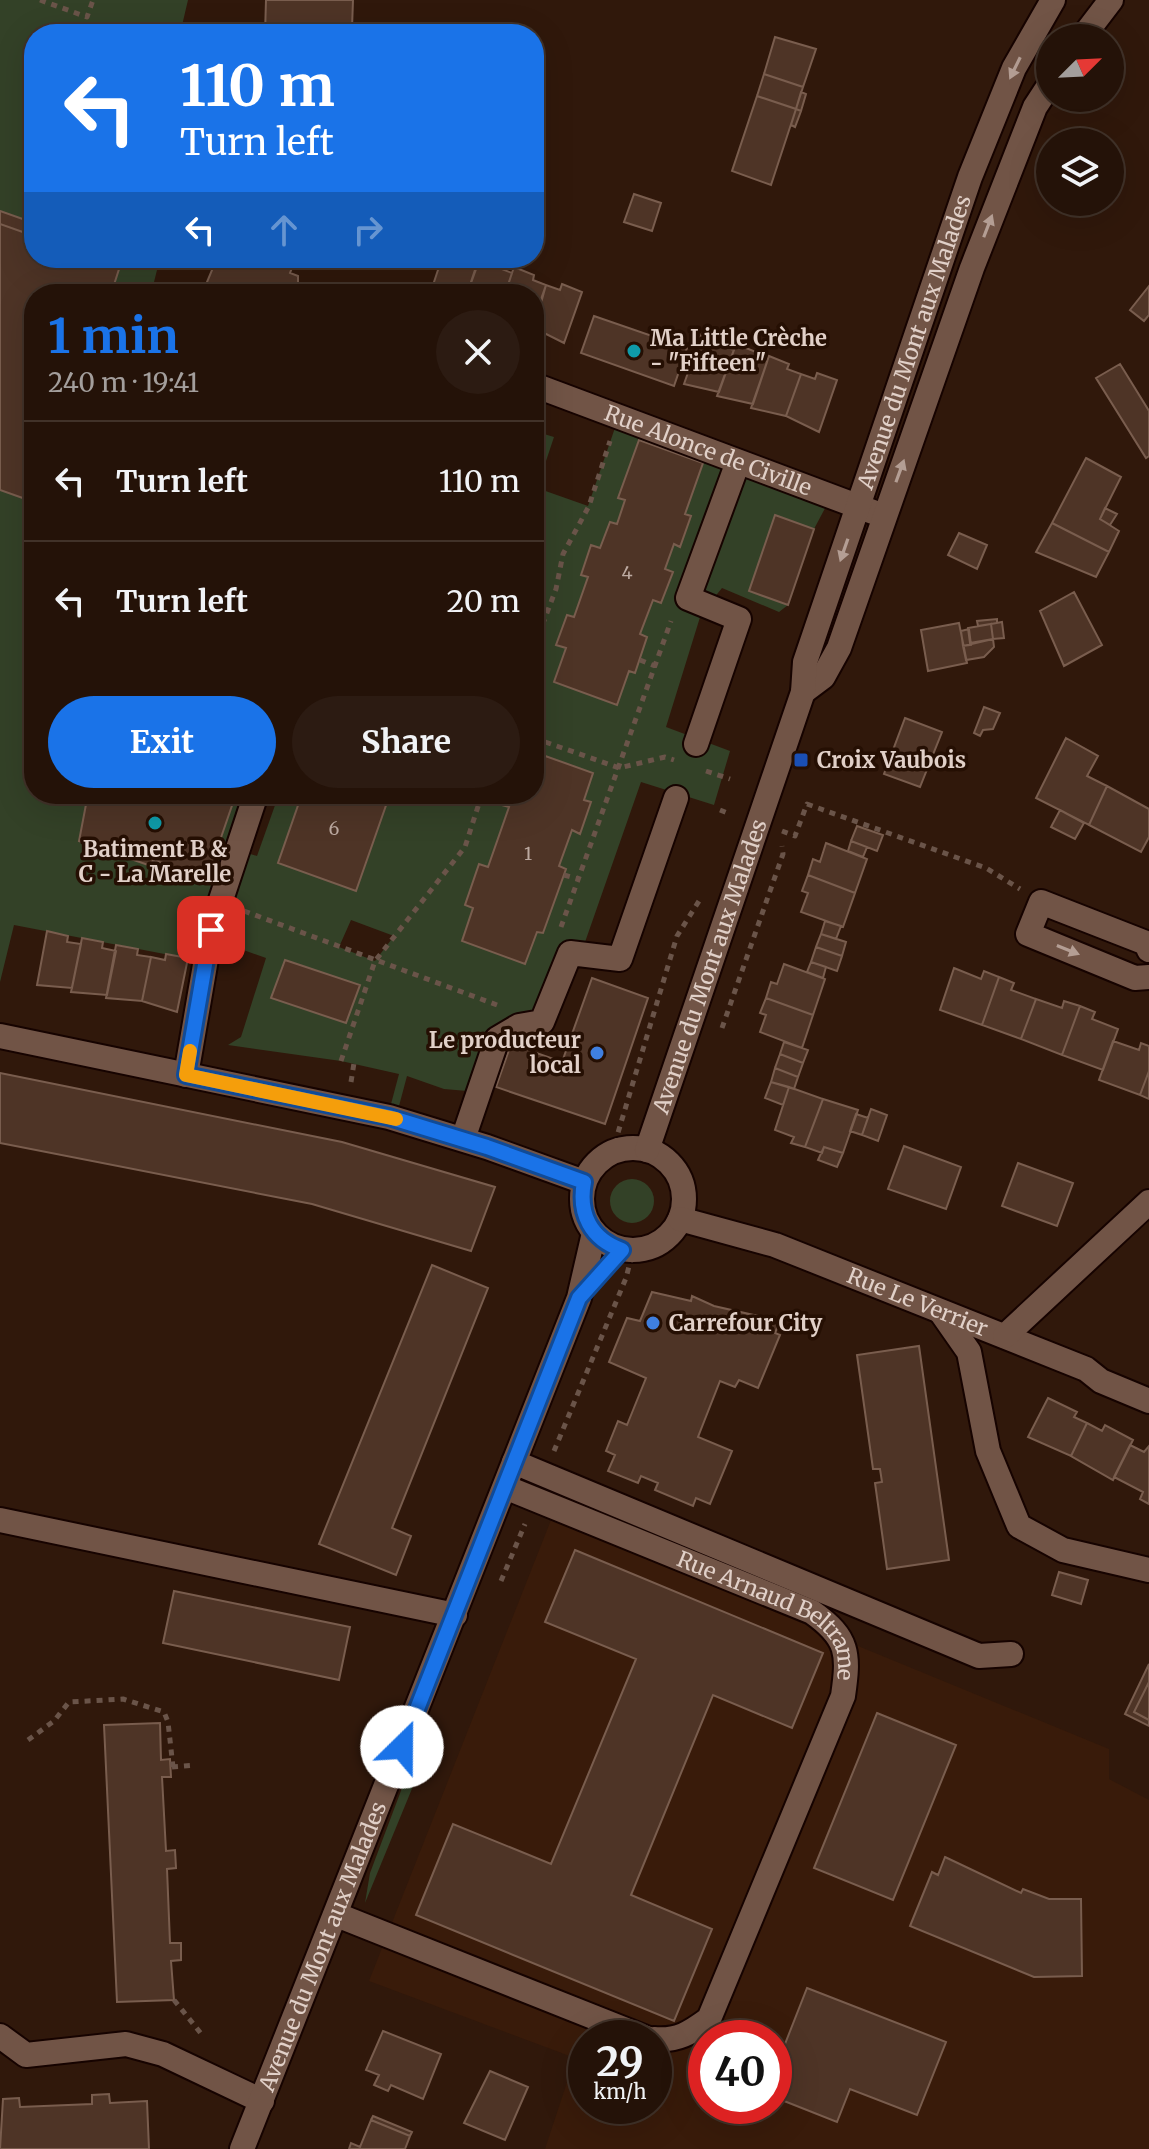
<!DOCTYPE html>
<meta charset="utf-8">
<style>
:root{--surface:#241208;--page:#2c1b12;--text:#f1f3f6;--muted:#a39e9c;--line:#413229;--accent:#1a73e8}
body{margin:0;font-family:Merriweather,serif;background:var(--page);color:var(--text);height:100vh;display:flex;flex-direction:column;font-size:30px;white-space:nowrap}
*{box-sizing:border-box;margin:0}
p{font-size:26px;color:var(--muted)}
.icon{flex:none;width:44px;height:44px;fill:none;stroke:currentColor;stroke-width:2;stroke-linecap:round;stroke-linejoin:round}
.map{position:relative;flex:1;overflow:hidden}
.panel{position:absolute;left:24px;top:284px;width:520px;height:520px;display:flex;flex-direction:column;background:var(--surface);border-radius:32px;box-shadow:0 8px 32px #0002,0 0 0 2px var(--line)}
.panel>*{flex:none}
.banner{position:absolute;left:24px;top:24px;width:520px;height:244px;border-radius:32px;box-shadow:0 8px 32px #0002,0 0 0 2px var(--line);background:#1a73e8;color:#fff;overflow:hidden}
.needle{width:52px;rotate:66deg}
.buttons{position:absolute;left:1036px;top:24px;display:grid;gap:16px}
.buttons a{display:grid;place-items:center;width:88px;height:88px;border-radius:50%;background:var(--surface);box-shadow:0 8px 32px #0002,0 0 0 2px var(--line);font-size:40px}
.speed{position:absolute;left:568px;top:2020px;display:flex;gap:16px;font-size:40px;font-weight:700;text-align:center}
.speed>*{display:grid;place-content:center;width:104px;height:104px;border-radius:50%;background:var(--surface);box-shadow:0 8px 32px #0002,0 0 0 2px var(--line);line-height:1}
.speed small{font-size:20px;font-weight:400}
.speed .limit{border:12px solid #d22;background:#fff;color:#111}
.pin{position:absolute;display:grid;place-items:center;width:68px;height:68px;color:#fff;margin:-34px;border-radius:16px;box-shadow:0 4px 12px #0006}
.me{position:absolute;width:88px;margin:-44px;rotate:23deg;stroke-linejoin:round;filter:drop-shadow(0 0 6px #0008)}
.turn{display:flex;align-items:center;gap:28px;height:168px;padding:0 24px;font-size:36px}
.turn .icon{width:104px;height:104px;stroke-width:2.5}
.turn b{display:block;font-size:56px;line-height:68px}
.lanes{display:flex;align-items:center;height:76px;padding:0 24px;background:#0003;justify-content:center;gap:40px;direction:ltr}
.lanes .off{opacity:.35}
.round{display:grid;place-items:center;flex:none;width:84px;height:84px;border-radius:42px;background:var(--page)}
.summary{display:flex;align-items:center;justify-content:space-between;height:136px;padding:0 24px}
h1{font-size:48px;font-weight:700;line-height:60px;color:var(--accent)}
.cta{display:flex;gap:16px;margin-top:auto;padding:16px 24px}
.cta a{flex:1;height:92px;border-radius:48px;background:var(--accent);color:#fff;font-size:32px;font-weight:700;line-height:92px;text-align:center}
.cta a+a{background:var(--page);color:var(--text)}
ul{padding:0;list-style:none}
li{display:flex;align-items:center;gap:24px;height:120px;padding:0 24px;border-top:2px solid var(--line)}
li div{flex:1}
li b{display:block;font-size:30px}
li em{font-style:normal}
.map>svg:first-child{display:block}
</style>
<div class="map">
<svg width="1149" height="2149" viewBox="0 0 1149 2149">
<rect width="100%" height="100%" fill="#30180b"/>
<path fill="#391b0a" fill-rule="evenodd" d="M551,1520L1109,1749V1779L1149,1800V2149H545L575,2058L369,1981ZM586,2038H654V2106H586ZM706,2038H774V2106H706Z"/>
<path fill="#334127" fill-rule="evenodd" d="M0,0H188L180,34H34V258H160L151,294H34V794H256L206,962L14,925L0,982Z
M617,422L831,497L814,529L775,515L749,591L788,605L779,612L722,588L701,614L666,727L730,751L714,805L641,782L584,945L570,953L542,1022L519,1026L479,1092L444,1089L407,1076L399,1106L391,1104L399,1074L341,1061L228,1045L241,1037L266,958L232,946L222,930L247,853L257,856L279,794H534V431L554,437L537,488L588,506ZM351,920L394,936L375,961L339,947Z
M610 1201a22 22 0 1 1 44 0a22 22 0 1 1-44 0Z
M422,1735L432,1740L365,1903L370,1873Z"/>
<path fill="#4e3426" stroke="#795d4e" stroke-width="2" d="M266,0H353L352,28L350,34H265Z
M775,37L816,49L803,87L764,74Z
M764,74L803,87L796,109L757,96Z
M801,92L806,94L801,111L796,109Z
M757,96L796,109L771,185L732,171Z
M796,109L801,111L795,127L791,125Z
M634,194L661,203L652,231L624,222Z
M0,211L34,223V236L0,224Z
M0,224L34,236V258H97L120,266L111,294H34V502L0,490Z
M97,258H123L120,266Z
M217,258H296L290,273L298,276V294H202Z
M442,258L479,261L467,294H430Z
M479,258L501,263L499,268L512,273L505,294H467Z
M514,267L534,275L533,280L546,285L534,319V294H505Z
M562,284L582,292L564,343L534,328L546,285L560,290Z
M1149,286V315L1144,321L1130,310Z
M594,316L687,348L674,386L581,353Z
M702,333L723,340L720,346L734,350L719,392L684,384Z
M736,344L756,352L754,357L767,362L753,404L717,396Z
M769,356L789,364L787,369L801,374L786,416L751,408Z
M1120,364L1149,411V456L1146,458L1096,378Z
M817,373L837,380L819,432L786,416L801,374L815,379Z
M639,440L703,463L685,514L691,516L680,547L674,544L665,569L673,572L661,603L653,600L640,634L647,637L635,673L629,671L617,705L554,682L566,648L556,645L567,615L574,617L588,577L581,575L591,545L600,548L610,522L617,524L625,500L618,498Z
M1086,458L1121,477L1100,519L1119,531L1109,552L1052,523Z
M1105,508L1117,514L1110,525L1100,519Z
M775,515L814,529L788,605L749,591Z
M1052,523L1109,552L1096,577L1036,552Z
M959,533L987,545L977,569L948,555Z
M1074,592L1102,645L1064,666L1040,611Z
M997,619V623L978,626L977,621Z
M1002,622L1004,638L993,639L991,624Z
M959,623L967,663L928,671L921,630Z
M991,624L993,639L970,643L968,628Z
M969,629L971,645L963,646L961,631Z
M993,639L994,647L984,657L966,660L963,646Z
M984,707L1000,713L993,729L983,730L980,736L974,733Z
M905,718L942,732L920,787L884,774Z
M1066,738L1098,756L1087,776L1107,786L1089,825L1036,798Z
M534,752L593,773L584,800L591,802L580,834L572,830L559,866L566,869L543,933L537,932L525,964L462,941L473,908L465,905L479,864L488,867L509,807L502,805L506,794H534Z
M1107,786L1149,809V837L1141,852L1089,825Z
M88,794H236L207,878L153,860L151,866L79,841Z
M302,794H390L356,891L278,863Z
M1060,810L1084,823L1075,839L1051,827Z
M857,826L883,835L877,851L851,841Z
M851,841L867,847L863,857L848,851Z
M826,843L867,859L855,893L808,875L813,859L820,862Z
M808,875L855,893L843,927L801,912L808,893L802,891Z
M825,921L841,926L836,939L821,934Z
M47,931L68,936L67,942L81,944L72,988L37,985Z
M821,934L846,942L842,956L816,947Z
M82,938L103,942L102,948L116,951L107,995L71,992Z
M116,945L138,949L137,955L151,957L142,1001L106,998Z
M816,947L842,956L837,971L811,962Z
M166,954L188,958L177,1012L142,1001L151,957L165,960Z
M285,960L360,985L346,1023L271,998Z
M811,962L826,967L823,978L807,972Z
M784,964L825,979L813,1015L766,998L771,982L777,984Z
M954,968L981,979L984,971L999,977L982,1025L940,1010Z
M999,977L1014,983L1011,990L1036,999L1021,1039L982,1025Z
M592,978L648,998L605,1124L496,1087L511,1044L562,1062Z
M766,998L813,1015L802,1048L760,1032L766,1015L760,1013Z
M1036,999L1062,1008L1064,1001L1080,1006L1062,1055L1021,1039Z
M1080,1006L1095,1012L1092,1019L1118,1029L1103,1070L1062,1055Z
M1113,1041L1139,1050L1141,1043L1149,1046V1071L1140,1095L1099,1080Z
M784,1042L808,1050L803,1063L780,1054Z
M780,1054L803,1063L798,1077L775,1068Z
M775,1068L798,1077L794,1089L771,1082Z
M1149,1071V1099L1140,1095Z
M0,1073L342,1142L495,1187L471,1251L312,1204L0,1143Z
M771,1082L789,1087L783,1105L765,1098Z
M789,1087L823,1099L805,1147L791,1143L794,1137L775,1130Z
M823,1099L858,1110L843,1153L824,1147L822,1153L805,1147Z
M871,1109L887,1115L878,1141L862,1135Z
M856,1114L868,1118L862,1135L850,1131Z
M904,1146L961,1167L946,1209L888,1189Z
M824,1147L843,1153L837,1167L818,1160Z
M1018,1163L1073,1183L1057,1226L1002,1206Z
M432,1265L488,1288L392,1528L411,1536L396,1575L319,1544Z
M652,1292L691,1301L692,1296L714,1306L780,1321L775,1333L780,1335L758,1388L739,1380L735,1387L720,1381L698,1437L732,1451L710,1504L696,1498L693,1506L655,1490L658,1483L641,1476L638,1483L608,1471L615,1455L606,1451L618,1421L627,1425L646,1378L609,1362L627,1318L640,1321Z
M919,1346L949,1560L887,1569L875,1483L882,1482L880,1469H873L857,1355Z
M1048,1398L1077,1412L1074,1417L1087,1423L1071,1456L1028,1437Z
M1087,1423L1102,1431L1105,1425L1133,1440L1113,1480L1071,1456Z
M1130,1445L1144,1452L1149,1446V1504L1140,1499L1143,1492L1114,1477Z
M575,1550L823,1653L792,1728L713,1695L631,1895L712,1929L674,2021L416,1915L453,1824L551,1864L636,1659L545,1622Z
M1059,1572L1088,1580L1081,1604L1052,1595Z
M174,1591L350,1627L339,1680L163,1643Z
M1149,1664V1682L1134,1712L1149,1720V1726L1125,1714Z
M1149,1682V1720L1134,1712Z
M877,1713L956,1745L893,1900L814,1868Z
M160,1723L161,1760L170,1759L171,1777H162L166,1851L175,1850L176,1868L167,1869L170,1943H181V1960L171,1961L174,2000L117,2002L104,1725Z
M945,1857L1021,1893L1023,1889L1049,1899H1081L1082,1976L1034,1977L910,1926L932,1872L938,1875Z
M807,1988L946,2042L917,2115L850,2089L837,2122L774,2097V2072Z
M383,2031L441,2054L423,2099L391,2085L388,2091L374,2085L379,2075L366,2070Z
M490,2071L528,2087L505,2140L464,2123Z
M109,2094L110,2103L147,2101L149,2149H0L3,2099L19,2098L20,2107L92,2104V2095Z
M373,2116L412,2132L410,2136L371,2120Z
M371,2120L410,2136L405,2149H349L351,2143L360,2147Z"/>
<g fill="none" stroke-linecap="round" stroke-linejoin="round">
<defs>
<g id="minor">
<path d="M1082,38L1111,0"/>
<path id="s1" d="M534,385L873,512"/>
<path d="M803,692L823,677L839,648L972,268L1035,107L1050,84"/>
<path d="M696,744L739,619L688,598L738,462"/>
<path d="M1149,950L1146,943L1041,902L1028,934L1135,978L1149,977"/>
<path d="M0,1036L389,1117L487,1147L584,1182"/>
<path d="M186,1075L211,930L256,794"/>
<path d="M463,1139L497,1039L519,1026L542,1022L570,953L620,959L676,798"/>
<circle cx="633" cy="1199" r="51"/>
<path id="s2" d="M647,1150L803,692L805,662L970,177L1014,68L1053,0"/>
<path id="s3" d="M680,1219L775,1245L1086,1369L1101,1381L1149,1401"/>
<path d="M941,1312L969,1352L988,1451L1019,1526L1063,1550L1149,1570"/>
<path d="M1005,1336L1149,1202"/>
<path d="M514,1462L979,1656L1011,1654"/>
<path id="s4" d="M505,1487L812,1612C849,1638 849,1654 843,1696L709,2019C690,2033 678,2041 654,2039"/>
<path d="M0,1520L455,1615"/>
<path d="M337,1915L646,2038"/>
<path d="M0,2036L26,2055L126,2044L163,2054L262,2101"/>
<path id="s5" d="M242,2149L579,1298L594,1233"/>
</g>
</defs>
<use href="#minor" stroke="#160300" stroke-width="28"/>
<path stroke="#6a5449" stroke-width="5" stroke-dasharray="6 6" stroke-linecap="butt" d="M40,0L87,17L93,0
M534,647L556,589L563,554L589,506L610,441
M640,660L655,666
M534,738L619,768L665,757L674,760
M706,771L730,779
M720,810L730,814
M782,831L795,836L807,804L986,868L1020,889
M152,863L201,879
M564,875L578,879
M244,911L497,1005
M561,927L671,621
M722,1028L783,854L782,846
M341,1061L375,961L465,847L482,794
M351,1082L354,1063
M618,1144L617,1136L677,936L699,901
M554,1451L626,1278L633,1251
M501,1581L525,1524
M28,1740L54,1721L69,1702L123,1699L164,1712L168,1722L173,1767
M172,1767L195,1765
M174,2000L203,2036"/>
<use href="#minor" stroke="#715446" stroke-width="24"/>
</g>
<defs><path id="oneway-solid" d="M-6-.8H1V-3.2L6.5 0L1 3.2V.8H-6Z" transform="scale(2)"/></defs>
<g fill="#b49e94">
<use href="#oneway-solid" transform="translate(1015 68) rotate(116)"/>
<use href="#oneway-solid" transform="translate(988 226) rotate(-69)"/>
<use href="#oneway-solid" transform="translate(900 471) rotate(-70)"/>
<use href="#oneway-solid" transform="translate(844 550) rotate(109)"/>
<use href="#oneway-solid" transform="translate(1068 950) rotate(22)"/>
</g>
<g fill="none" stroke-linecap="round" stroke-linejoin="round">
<defs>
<path id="route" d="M211,930L186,1075L389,1117L487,1147L584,1182C578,1214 591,1239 622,1250L579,1298L402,1747"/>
</defs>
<use href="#route" stroke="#114b97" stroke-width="20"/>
<use href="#route" stroke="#1a73e8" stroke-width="14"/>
<path stroke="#f59e0b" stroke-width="14" d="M190,1051L186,1075L396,1119"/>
</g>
<g fill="#0f9aa8" stroke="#250f03" stroke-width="3">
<circle cx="634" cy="351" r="8"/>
<circle cx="155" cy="823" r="8"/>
</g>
<rect fill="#1a4fb4" stroke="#250f03" stroke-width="3" x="793" y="752" width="16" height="16" rx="4"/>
<g fill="#3f7fe0" stroke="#250f03" stroke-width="3">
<circle cx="597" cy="1053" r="8"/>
<circle cx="653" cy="1323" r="8"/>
</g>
<g text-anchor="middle" stroke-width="7" stroke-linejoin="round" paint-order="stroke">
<g font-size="18" fill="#bca9a0">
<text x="627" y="579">4</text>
<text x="334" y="835">6</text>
<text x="528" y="860">1</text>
</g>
<g font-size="22" font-weight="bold" fill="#e1d0c8" stroke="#250f03" text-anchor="start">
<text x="650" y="346">Ma Little Crèche<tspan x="650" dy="25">- "Fifteen"</tspan></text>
<text x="817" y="768">Croix Vaubois</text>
<text x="155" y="857" text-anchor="middle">Batiment B &amp;<tspan x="155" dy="25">C - La Marelle</tspan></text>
<text x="581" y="1048" text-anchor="end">Le producteur<tspan x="581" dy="25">local</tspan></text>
<text x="669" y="1331">Carrefour City</text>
</g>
<g font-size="22" fill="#e1d0c8" stroke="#250f03">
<text dy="8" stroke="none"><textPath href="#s2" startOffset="852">Avenue du Mont aux Malades</textPath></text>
<text dy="8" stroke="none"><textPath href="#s1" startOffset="186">Rue Alonce de Civille</textPath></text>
<text dy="8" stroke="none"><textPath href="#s2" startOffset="194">Avenue du Mont aux Malades</textPath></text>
<text dy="8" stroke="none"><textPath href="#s3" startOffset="252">Rue Le Verrier</textPath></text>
<text dy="8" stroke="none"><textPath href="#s4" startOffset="300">Rue Arnaud Beltrame</textPath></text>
<text dy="8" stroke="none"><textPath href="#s5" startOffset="218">Avenue du Mont aux Malades</textPath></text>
</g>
</g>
</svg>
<div class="buttons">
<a><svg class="needle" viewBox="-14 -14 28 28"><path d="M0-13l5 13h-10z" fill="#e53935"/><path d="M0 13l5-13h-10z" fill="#a39e9c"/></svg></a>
<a><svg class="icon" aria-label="layers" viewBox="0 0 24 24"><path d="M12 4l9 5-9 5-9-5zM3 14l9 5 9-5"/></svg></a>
</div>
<div class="speed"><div>29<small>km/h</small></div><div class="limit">40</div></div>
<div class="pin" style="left:211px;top:930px;background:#d93025"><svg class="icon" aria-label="arrive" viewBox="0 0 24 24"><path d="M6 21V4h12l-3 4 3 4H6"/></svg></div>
<svg class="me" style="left:402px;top:1747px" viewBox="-20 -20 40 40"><circle r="19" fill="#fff"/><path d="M0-13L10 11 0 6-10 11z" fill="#1a73e8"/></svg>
<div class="banner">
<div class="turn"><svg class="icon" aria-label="left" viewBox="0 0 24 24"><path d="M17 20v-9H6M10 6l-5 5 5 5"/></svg><div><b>110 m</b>Turn left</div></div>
<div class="lanes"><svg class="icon" aria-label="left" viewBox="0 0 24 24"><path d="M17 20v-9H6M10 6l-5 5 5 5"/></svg><svg class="icon off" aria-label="ahead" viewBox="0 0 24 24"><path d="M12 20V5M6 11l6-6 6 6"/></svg><svg class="icon off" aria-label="right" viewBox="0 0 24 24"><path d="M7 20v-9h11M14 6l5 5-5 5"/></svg></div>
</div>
<section class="panel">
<div class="summary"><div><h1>1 min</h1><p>240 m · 19:41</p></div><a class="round"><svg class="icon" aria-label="close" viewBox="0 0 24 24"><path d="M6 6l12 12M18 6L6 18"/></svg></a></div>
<ul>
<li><svg class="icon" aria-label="left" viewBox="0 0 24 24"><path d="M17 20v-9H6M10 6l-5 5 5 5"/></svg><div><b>Turn left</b></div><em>110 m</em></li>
<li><svg class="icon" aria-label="left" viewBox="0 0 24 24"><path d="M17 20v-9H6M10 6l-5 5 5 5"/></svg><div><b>Turn left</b></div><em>20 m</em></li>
</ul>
<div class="cta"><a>Exit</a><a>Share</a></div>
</section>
</div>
